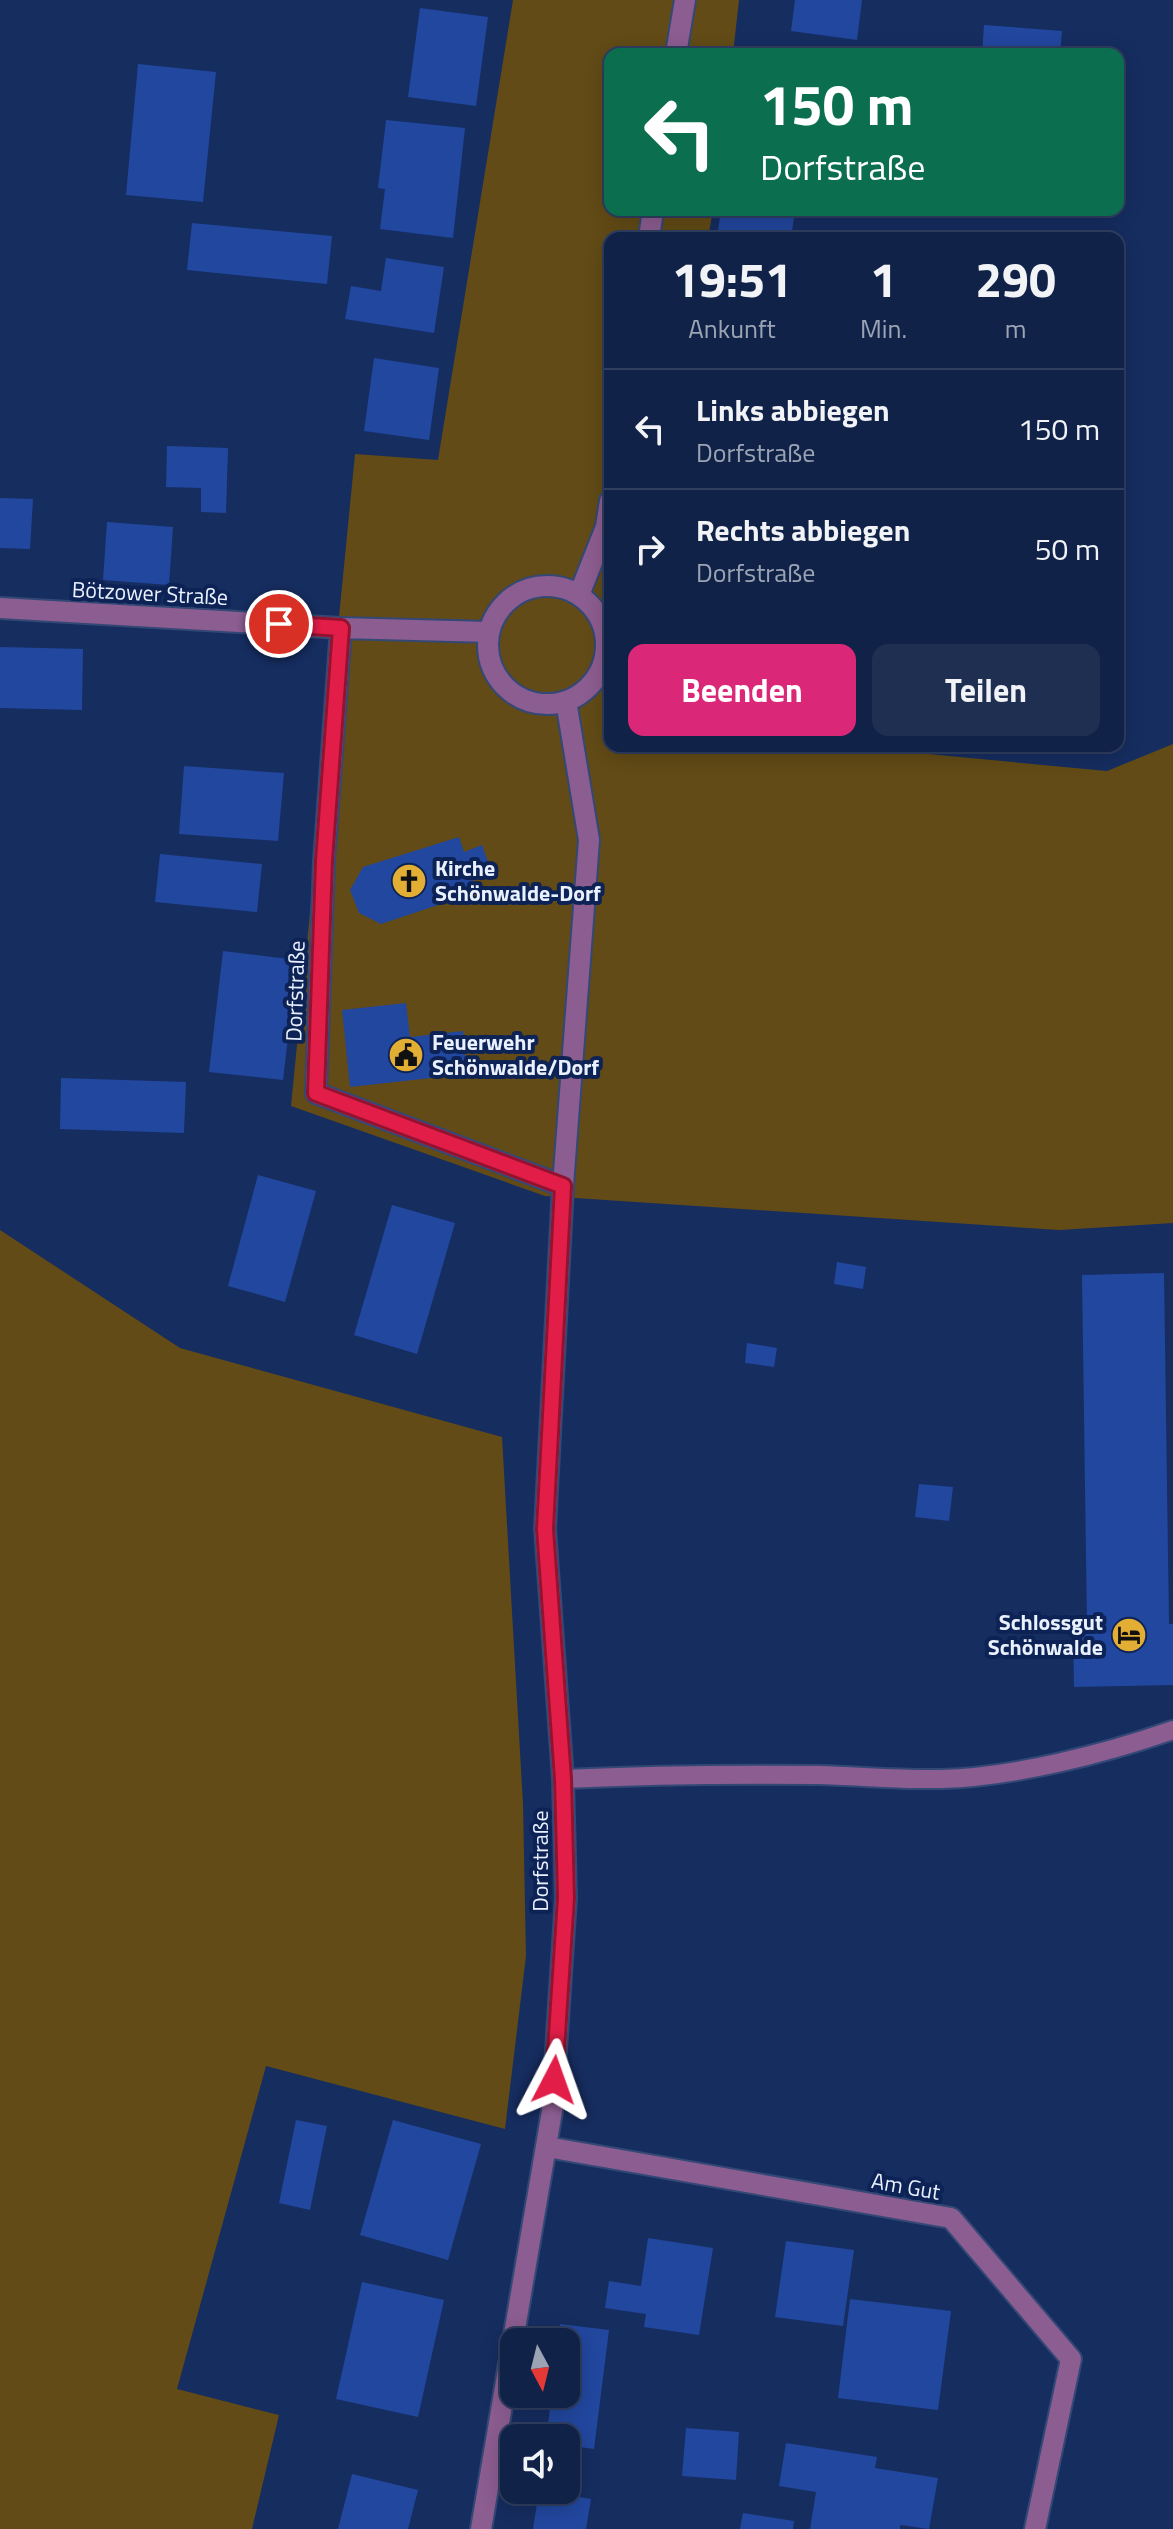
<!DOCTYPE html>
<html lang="de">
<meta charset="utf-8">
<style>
:root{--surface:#102248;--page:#1e2f52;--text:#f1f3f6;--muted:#9ca4b4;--line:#303f60;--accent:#db2777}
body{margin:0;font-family:"Titillium Web",sans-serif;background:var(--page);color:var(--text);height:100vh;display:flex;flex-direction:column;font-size:30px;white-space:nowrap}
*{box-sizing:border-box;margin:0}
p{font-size:26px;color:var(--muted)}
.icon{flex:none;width:44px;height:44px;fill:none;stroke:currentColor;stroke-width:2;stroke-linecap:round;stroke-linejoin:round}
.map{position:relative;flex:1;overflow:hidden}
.panel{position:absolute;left:604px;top:232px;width:520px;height:520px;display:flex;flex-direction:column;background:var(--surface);border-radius:16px;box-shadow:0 4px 20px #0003,0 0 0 2px var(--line)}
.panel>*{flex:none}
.banner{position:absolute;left:604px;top:48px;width:520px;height:168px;border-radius:16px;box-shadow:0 4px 20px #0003,0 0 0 2px var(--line);background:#0b6e4f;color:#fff;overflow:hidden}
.needle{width:52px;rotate:173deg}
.fabs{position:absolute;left:500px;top:2328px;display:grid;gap:16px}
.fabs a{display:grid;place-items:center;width:80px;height:80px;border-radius:16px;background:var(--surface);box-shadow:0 4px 20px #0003,0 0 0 2px var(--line);font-size:40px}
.pin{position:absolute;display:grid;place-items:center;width:68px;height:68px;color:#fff;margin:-34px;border:4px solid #fff;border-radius:50%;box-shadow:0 2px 8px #0007}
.me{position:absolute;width:88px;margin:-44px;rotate:4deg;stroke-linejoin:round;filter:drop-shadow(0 0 6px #0008)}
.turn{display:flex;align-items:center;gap:28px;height:168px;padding:0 24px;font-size:36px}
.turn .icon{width:104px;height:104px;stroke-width:2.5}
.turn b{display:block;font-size:56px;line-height:68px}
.eta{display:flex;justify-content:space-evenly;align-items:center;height:136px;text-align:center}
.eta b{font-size:48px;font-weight:700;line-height:56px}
.primary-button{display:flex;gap:16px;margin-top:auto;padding:16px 24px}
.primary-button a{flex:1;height:92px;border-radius:16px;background:var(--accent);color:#fff;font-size:32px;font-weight:700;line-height:92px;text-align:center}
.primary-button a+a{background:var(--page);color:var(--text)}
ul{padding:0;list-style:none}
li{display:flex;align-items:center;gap:24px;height:120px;padding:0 24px;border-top:2px solid var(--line)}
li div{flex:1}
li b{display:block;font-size:30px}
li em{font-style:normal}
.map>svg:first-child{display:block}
</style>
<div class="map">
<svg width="1173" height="2529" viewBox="0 0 1173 2529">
<rect width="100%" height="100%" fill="#162d60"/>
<path fill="#624b16" d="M513,0H739L733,54H610V210H713L708,238H610V746H843L1107,771L1173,744V1223L1059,1230L545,1196L291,1106L355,454L438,460Z
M0,1230L180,1348L502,1437L523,1804L526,1956L505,2129L266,2066L177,2389L279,2415L252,2529H0Z"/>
<path fill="#22479f" d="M795,0H862L857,40L791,31Z
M420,8L488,17L476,106L408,97Z
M984,25L1062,31L1060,54H982Z
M138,64L216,72L203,202L126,195Z
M386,120L465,128L453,238L380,229L385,189L378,188Z
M721,210H795L791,238H717Z
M192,223L332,236L327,284L187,270Z
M386,258L444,267L434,333L345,319L351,286L381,291Z
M374,358L439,368L429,440L364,431Z
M167,446L228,448L226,513L201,512V488L166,487Z
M0,498L33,499L30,549L0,548Z
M107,522L173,527L169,585L103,580Z
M0,647L83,649L82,710L0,708Z
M184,766L284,773L278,841L179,834Z
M459,837L464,852L482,845L492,873L473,880L477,892L381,924L359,913L350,890L363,867Z
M160,854L262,864L257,912L155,902Z
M223,951L297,960L283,1080L209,1072Z
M406,1003L410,1037L463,1031L467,1074L350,1087L342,1010Z
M61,1078L186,1082L184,1133L60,1129Z
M258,1175L316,1191L285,1302L228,1286Z
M392,1205L455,1223L417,1354L354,1335Z
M837,1262L866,1267L863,1289L834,1284Z
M1164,1273L1169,1624H1173V1685L1074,1687L1073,1625L1087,1626L1082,1275Z
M747,1343L777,1348L774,1367L745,1363Z
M919,1484L953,1487L949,1521L915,1517Z
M296,2120L327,2126L310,2210L279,2203Z
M393,2120L481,2144L448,2260L360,2235Z
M648,2238L713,2248L699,2335L644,2327L646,2314L605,2308L609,2281L641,2286Z
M786,2241L854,2250L843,2326L775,2317Z
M362,2282L444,2300L418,2417L336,2399Z
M850,2299L951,2311L938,2410L838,2398Z
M560,2324L609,2330L594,2449L566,2445V2438H546L552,2394H566V2342H558Z
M686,2428L739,2432L736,2480L682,2476Z
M786,2443L877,2457L875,2468L938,2478L929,2529L900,2525V2529H810L816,2492L779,2486Z
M352,2474L418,2490L408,2529H338Z
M539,2490L591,2499L586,2529H533Z
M743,2513L794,2521L793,2529H740Z"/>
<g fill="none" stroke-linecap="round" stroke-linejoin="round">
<defs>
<path id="lane" d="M563,1779C648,1775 734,1774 819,1775C859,1776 900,1780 941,1779C1014,1777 1104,1754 1173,1730"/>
<path id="street" d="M676,54L685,0
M649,238L653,210
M488 645a59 59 0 1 1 118 0a59 59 0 1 1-118 0Z
M579,595L606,527L610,501
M0,608L341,628L489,632
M341,628L324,861L316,1093L563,1186
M547,2147L951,2218L1071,2359L1035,2529
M481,2529L552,2111L566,1898L563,1779L545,1529L563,1186L589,840L566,701"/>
</defs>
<use href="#lane" stroke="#344876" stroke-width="22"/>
<use href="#street" stroke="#344876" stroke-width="24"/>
<use href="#lane" stroke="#8c5d90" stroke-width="18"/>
<use href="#street" stroke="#8c5d90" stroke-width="20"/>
</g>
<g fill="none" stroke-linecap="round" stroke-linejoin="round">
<defs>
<path id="route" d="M279,624L341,628L324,861L316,1093L563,1186L545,1529L563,1779L566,1898L554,2080"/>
</defs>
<use href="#route" stroke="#92132f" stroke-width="20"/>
<use href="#route" stroke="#e11d48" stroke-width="14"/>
</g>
<defs>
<symbol id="church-disc" viewBox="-11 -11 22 22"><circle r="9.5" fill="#e3ae34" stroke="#0d2255"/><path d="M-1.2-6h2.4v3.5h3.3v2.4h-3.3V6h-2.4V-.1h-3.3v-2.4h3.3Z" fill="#111"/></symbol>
<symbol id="civic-disc" viewBox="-11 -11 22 22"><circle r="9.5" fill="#e3ae34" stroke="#0d2255"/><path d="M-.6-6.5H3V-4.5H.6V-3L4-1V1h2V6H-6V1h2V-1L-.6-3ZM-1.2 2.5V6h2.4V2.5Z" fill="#111"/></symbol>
<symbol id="hotel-disc" viewBox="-11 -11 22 22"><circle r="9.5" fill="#e3ae34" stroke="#0d2255"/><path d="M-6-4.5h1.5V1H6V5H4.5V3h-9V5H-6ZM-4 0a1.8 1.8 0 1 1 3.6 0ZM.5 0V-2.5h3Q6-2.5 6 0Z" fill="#111"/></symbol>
</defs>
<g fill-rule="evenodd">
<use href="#church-disc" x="389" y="861" width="40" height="40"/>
<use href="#civic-disc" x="386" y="1035" width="40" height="40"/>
<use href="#hotel-disc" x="1109" y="1615" width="40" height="40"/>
</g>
<g text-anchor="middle" stroke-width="8" stroke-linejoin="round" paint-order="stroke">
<g font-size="22" fill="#eaf1fe" stroke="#0d2255">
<text transform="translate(150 593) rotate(3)" y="8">Bötzower Straße</text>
<text transform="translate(295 991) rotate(-88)" y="8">Dorfstraße</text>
<text transform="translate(540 1861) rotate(-90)" y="8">Dorfstraße</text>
<text transform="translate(906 2186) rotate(10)" y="8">Am Gut</text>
</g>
<g font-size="22" font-weight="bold" fill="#eaf1fe" stroke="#0d2255" text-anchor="start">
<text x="435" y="876">Kirche<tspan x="435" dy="25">Schönwalde-Dorf</tspan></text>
<text x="432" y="1050">Feuerwehr<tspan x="432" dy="25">Schönwalde/Dorf</tspan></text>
<text x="1103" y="1630" text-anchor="end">Schlossgut<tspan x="1103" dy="25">Schönwalde</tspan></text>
</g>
</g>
</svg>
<div class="fabs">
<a><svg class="needle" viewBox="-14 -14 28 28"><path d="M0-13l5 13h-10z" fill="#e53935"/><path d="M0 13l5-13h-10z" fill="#9ca4b4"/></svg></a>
<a><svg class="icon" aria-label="sound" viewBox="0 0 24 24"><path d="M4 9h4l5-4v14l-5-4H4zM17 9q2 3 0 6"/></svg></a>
</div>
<div class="pin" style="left:279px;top:624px;background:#d93025"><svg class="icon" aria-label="arrive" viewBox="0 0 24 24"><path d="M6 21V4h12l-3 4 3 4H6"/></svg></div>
<svg class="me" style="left:554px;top:2080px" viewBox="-20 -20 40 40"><path d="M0-17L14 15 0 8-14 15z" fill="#e11d48" stroke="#fff" stroke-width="4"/></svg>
<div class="banner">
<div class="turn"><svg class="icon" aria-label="left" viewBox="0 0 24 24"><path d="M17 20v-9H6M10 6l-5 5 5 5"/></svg><div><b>150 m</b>Dorfstraße</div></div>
</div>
<section class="panel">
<div class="eta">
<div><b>19:51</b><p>Ankunft</p></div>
<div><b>1</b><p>Min.</p></div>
<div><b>290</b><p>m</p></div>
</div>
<ul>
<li><svg class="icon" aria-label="left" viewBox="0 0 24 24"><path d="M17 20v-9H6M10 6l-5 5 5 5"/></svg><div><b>Links abbiegen</b><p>Dorfstraße</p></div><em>150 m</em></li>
<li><svg class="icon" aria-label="right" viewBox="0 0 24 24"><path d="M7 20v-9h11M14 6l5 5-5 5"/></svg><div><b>Rechts abbiegen</b><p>Dorfstraße</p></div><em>50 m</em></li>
</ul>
<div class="primary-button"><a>Beenden</a><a>Teilen</a></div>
</section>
</div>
